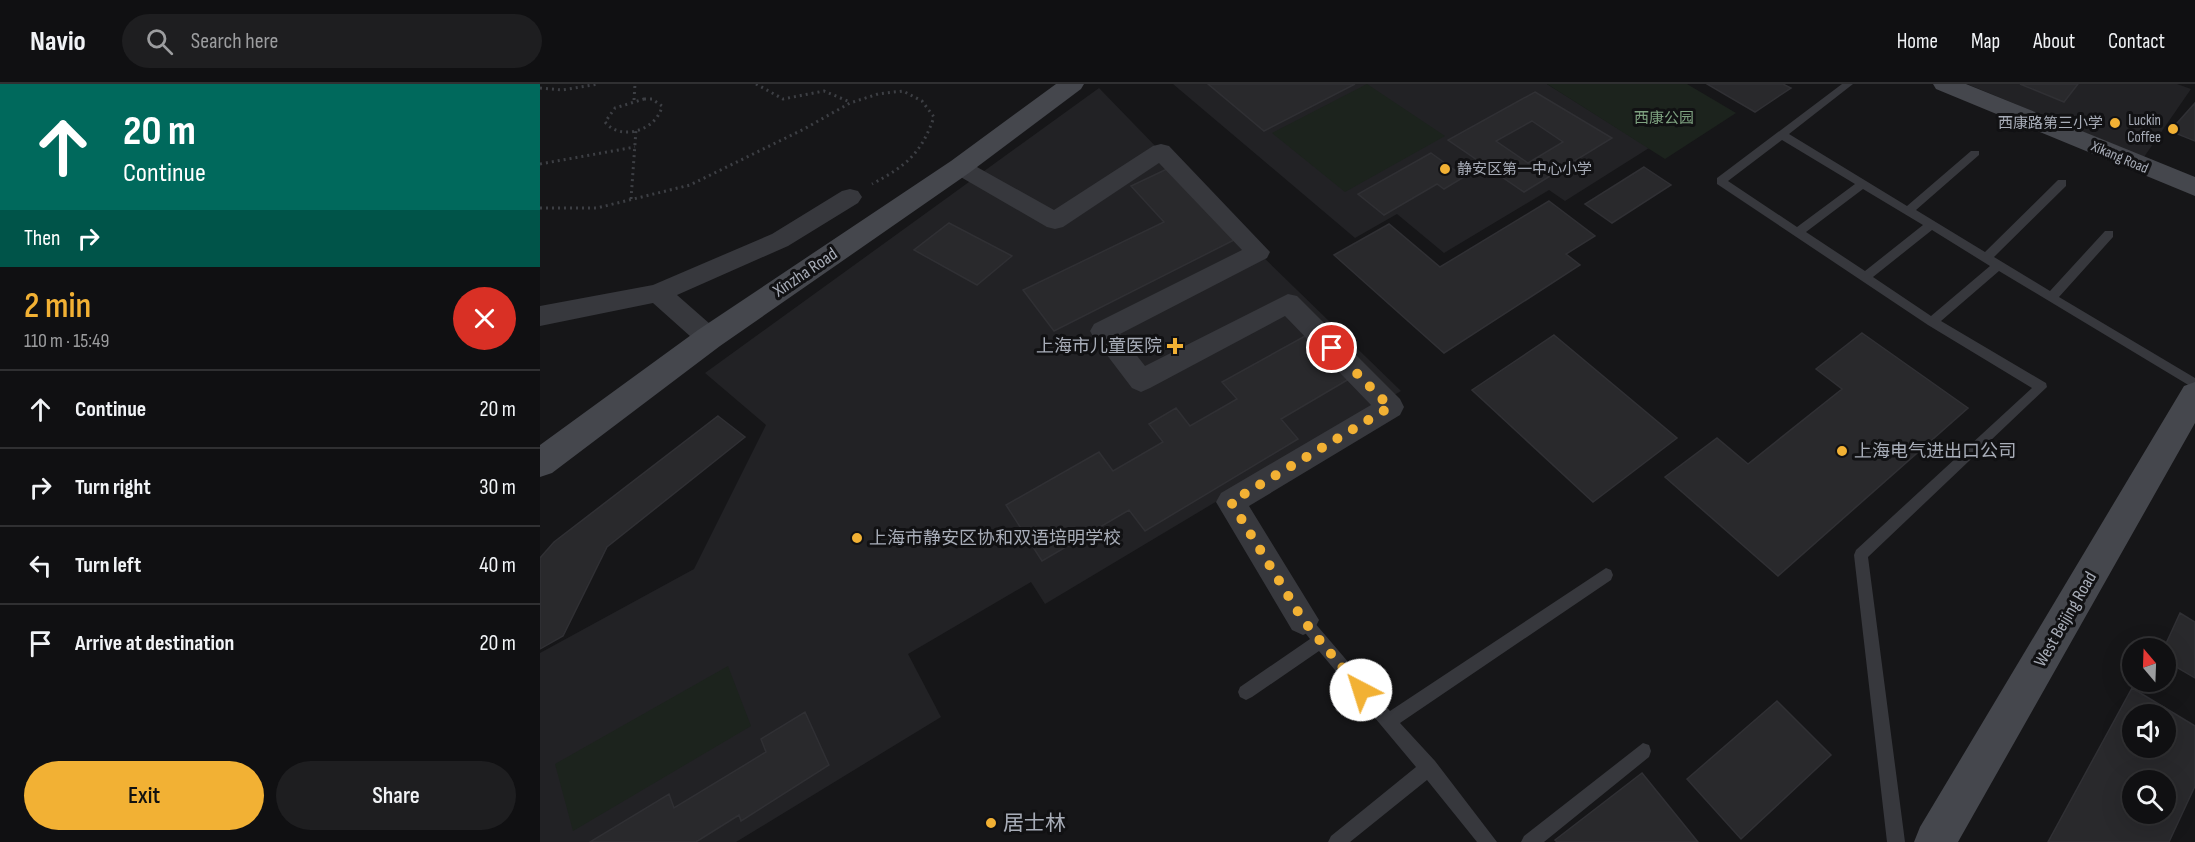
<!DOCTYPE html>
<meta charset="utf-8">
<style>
:root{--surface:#101012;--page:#1e1e20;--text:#f1f3f6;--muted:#9c9d9f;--line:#303032;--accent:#f2b134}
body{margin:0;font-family:"Sofia Sans Condensed","Noto Sans SC",sans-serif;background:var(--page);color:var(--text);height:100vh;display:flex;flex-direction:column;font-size:22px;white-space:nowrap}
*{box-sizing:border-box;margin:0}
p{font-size:20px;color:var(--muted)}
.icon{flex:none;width:33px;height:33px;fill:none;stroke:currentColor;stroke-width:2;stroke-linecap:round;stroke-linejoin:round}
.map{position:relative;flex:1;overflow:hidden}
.panel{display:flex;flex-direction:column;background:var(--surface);width:540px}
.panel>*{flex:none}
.banner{background:#00695c;color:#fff;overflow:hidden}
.needle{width:39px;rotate:341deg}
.tools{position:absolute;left:1582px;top:554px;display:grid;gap:12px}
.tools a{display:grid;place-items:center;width:54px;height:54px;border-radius:50%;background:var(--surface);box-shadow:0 6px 24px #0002,0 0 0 2px var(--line);font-size:30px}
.pin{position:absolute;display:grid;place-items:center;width:51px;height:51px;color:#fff;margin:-26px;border:3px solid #fff;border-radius:50%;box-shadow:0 2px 6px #0007}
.me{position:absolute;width:66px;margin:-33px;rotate:320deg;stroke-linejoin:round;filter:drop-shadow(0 0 4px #0008)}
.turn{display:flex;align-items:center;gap:21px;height:126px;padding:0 24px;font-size:27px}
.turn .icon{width:78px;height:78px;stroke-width:2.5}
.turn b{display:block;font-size:42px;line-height:51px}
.then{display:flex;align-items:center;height:57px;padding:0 24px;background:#0003;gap:12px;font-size:22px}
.round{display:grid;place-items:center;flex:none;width:63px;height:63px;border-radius:32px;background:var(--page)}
.headline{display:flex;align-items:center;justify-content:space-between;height:102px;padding:0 24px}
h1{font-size:36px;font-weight:600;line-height:45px;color:var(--accent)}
.action{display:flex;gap:12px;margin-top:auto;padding:12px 24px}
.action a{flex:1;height:69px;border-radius:36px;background:var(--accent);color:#111;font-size:24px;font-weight:600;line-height:69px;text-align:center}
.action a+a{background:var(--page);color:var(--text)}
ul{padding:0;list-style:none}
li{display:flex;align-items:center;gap:18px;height:78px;padding:0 24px;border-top:2px solid var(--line)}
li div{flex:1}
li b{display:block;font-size:22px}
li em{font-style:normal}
header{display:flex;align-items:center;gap:36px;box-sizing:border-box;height:84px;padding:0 30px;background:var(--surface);border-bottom:2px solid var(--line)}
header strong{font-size:28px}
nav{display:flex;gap:33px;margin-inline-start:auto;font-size:21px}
.search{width:420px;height:54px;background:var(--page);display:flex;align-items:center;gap:15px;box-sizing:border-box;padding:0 21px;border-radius:33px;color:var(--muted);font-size:22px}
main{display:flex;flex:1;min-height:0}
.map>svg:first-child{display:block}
</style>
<header>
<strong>Navio</strong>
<div class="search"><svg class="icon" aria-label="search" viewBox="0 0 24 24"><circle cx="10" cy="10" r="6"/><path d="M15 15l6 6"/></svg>Search here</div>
<nav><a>Home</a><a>Map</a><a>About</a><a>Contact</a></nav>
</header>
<main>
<section class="panel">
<div class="banner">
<div class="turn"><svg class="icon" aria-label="ahead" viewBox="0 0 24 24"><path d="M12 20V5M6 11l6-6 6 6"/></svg><div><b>20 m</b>Continue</div></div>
<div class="then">Then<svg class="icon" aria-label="right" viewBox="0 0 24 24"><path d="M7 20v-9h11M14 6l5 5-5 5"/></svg></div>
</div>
<div class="headline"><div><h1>2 min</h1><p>110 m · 15:49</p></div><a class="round" style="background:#d93025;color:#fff"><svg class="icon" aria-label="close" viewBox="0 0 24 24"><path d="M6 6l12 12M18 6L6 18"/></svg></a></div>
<ul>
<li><svg class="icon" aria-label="ahead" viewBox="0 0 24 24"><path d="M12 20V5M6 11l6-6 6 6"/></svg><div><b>Continue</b></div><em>20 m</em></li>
<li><svg class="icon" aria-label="right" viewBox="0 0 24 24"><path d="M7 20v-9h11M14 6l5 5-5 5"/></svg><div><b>Turn right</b></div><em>30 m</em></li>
<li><svg class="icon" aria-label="left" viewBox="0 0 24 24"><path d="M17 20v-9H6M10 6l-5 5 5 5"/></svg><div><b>Turn left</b></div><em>40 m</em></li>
<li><svg class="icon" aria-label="arrive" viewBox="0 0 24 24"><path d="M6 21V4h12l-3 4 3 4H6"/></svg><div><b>Arrive at destination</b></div><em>20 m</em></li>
</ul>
<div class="action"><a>Exit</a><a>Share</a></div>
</section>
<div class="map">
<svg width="1655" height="758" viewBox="0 0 1655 758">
<rect width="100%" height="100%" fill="#161618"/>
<path fill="#222225" d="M633,0H1007L1109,64L1025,117L1009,106L904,169L857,130L815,154Z
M1427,0H1637L1651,5L1604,73Z
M559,4L718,168L861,307L505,520L491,498L368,570L401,633L196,758H0V569L154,485L226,341L165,289Z"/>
<path fill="#1c231d" d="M827,0L905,52L805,108L732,49Z
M1007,0H1147L1196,29L1125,75Z
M188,582L211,642L33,747L15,680Z"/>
<path fill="#29292c" stroke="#303034" stroke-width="1.5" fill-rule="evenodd" d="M668,0H815L724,47Z
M1167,0H1243L1251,4L1215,28Z
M1480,0H1538L1524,18Z
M995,8L1072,54L984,108L908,56ZM992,37L1023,58L988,79L956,57Z
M1655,19V57L1630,47Z
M891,69L924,93L904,105L897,100L844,131L818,110Z
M1104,83L1131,101L1072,139L1045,120Z
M627,85L696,155L514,247L483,206L624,138L591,102Z
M1009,117L1055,152L1026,170L1040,181L904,269L794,171L849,140L900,183Z
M409,139L472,172L437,201L374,166Z
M1322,249L1428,324L1238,492L1125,393L1177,354L1208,380L1302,305L1276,285Z
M767,251L809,295L741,335L758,355L605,447L589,426L502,477L466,421L559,368L573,387L623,358L609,340L636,324L650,342L697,315L682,298Z
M1014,251L1137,354L1053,418L932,306Z
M178,332L205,353L67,463L23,552L0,565V474L14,458Z
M1640,529L1655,538V594L1626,577V564H1624Z
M1592,604L1655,642V702L1629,758H1508ZM1593,630H1626V663H1593ZM1593,696H1626V729H1593Z
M1237,617L1291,671L1201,755L1147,695Z
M265,628L289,681L201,737L199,731L156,758H50L129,710L134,724L226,668L221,655Z
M1102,689L1158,758H1017L1015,756Z"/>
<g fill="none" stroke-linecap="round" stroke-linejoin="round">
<path stroke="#3d3f44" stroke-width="3" stroke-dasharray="2 4" stroke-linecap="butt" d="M216,0L243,15L284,7L310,18
M0,4L22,6L59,0
M104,15H112L122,22C117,46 81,58 65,38L75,24Z
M94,16L95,0
M0,80L95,63
M91,115L96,46
M0,124H57L150,101L264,45L310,19L338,10L363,7L382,17L394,33C381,70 366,82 332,100"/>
<path fill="#37383d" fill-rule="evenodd" d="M1302,0H1313L1249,50L1367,122L1431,67H1439V71L1376,126L1445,168L1518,96H1526V102L1454,173L1510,207L1565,147H1573V153L1519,213L1655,294V305L1459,187L1401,237L1506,299L1507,303L1328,473L1365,758H1347L1314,471L1316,466L1492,304L1388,241L1177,100V94ZM1242,56L1315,100L1257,143L1188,97ZM1323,105L1383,141L1325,187L1266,148ZM1392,146L1450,182L1391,232L1333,193Z
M1066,484L1071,486L1073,491L1071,496L860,639L895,677L957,758H937L887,696L810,758H788L791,752L876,683L779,567L712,613L706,616L700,613L698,608L700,603L770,555L755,536L758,531L763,529L768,531L850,627Z
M1103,659L1109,661L1111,667L1109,673L1004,758H981L984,752Z"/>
<path fill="#37383d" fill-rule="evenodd" d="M621,60L629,62L730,168L727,174L580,250L605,282L748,210L757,212L860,315L864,323L860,331L709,422L779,536L774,546L763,551L752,546L676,418L681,409L831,321L745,232L610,304L601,308L592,304L554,254L550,247L554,240L702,166L619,79L523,143L515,145L507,143L412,88L409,83L412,78L420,76L428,78L514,126L613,62Z
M310,105L318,107L322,113L318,119L248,162L137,211L178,247L182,254L178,261L169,264L160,261L113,219L0,242V222L113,201L232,150L302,107Z"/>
<path fill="#45474d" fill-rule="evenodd" d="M516,0H544L541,5L429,89L180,262L12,389L0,393V361L158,246L411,77Z
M1393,0H1426L1655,93V112L1396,5Z
M1655,298V339L1418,758H1374L1380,743L1644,302Z"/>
</g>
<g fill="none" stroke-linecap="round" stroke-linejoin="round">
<path stroke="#f2b134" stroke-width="10" stroke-dasharray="0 18" d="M792,264L850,323L691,418L763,536L821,606"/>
</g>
<g fill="#f2b134" stroke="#111113" stroke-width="2">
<circle cx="1575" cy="39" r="6"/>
<circle cx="1633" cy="45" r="6"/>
<circle cx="905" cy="85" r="6"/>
<path d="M632 253h6v6h6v6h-6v6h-6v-6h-6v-6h6z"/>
<circle cx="1302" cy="367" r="6"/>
<circle cx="317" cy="454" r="6"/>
<circle cx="451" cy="739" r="6"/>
</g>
<g text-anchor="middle" stroke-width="6" stroke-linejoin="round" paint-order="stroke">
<g font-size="15" fill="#7fa381" stroke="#111113">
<text x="1124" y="39">西康公园</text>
</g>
<g font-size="15" fill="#a8adb8" stroke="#111113" text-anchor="end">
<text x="1621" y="41">Luckin<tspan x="1621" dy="17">Coffee</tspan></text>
<text x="1563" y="44">西康路第三小学</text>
<text x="917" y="90" text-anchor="start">静安区第一中心小学</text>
</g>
<g font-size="15" fill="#a8adb8" stroke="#111113">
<text transform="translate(1580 73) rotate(23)" y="5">Xikang Road</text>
</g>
<g font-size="18" fill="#a8adb8" stroke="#111113">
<text transform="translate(265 188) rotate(-34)" y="6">Xinzha Road</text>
<text transform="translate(1525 535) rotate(-60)" y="6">West Beijing Road</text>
</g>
<g font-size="18" fill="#a8adb8" stroke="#111113" text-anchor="start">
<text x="622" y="268" text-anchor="end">上海市儿童医院</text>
<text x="1314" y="373">上海电气进出口公司</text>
<text x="329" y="460">上海市静安区协和双语培明学校</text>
</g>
<g font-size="21" fill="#a8adb8" stroke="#111113" text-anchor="start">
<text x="463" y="746">居士林</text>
</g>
</g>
</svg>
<div class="tools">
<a><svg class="needle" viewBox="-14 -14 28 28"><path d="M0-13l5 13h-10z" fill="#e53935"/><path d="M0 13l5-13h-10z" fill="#9c9d9f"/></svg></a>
<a><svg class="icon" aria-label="sound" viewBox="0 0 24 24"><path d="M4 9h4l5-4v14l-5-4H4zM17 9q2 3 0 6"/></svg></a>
<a><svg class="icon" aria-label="search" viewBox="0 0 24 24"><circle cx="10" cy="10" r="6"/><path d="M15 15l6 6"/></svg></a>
</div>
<div class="pin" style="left:792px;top:264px;background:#d93025"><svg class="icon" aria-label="arrive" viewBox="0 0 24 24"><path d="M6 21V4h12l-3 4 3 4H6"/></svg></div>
<svg class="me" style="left:821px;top:606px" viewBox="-20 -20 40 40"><circle r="19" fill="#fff"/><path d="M0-13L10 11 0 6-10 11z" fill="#f2b134"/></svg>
</div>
</main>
